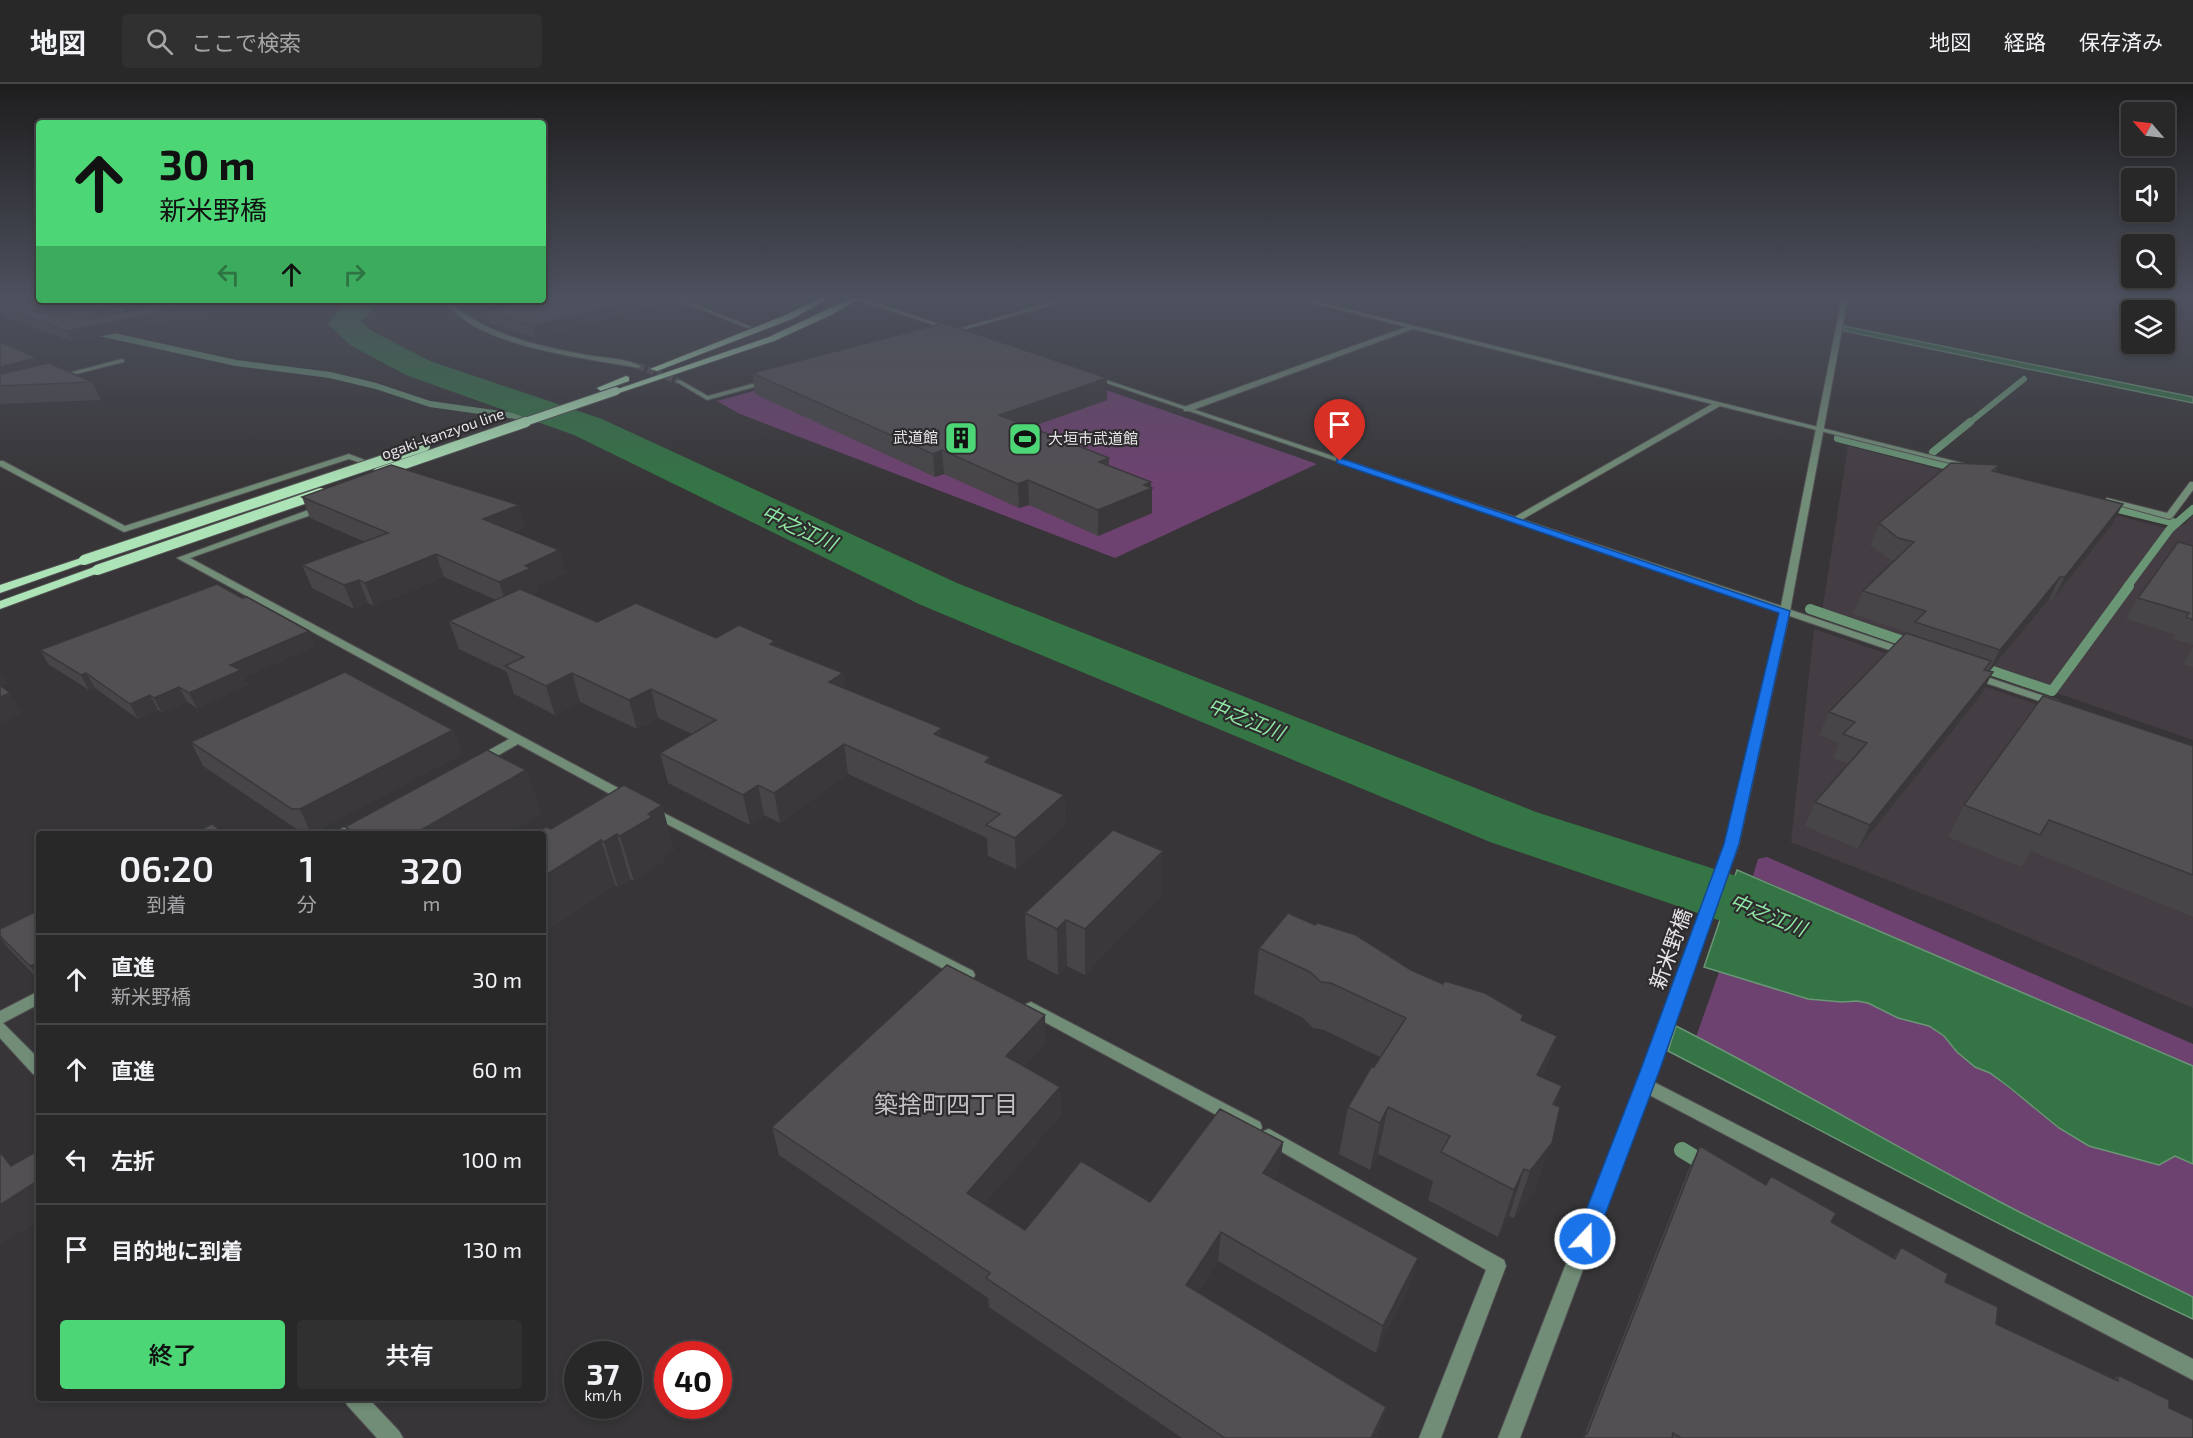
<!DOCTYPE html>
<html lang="ja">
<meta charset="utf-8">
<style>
:root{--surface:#292829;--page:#313031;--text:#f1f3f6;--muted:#a5a6a8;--line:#454446;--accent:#4dd676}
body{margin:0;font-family:"Exo 2","Noto Sans JP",sans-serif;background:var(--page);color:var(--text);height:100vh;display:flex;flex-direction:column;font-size:22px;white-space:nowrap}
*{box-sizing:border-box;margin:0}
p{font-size:20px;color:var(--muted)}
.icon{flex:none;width:33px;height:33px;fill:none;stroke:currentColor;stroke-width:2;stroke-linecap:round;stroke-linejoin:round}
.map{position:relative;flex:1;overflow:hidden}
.side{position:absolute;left:36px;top:747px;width:510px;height:570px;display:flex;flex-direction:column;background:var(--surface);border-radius:6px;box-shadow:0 3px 9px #0003,0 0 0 2px var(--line)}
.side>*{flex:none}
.guide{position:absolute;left:36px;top:36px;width:510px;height:183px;border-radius:6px;box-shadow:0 3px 9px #0003,0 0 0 2px var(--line);background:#4dd676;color:#111;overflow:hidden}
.needle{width:39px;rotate:298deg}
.controls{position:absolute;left:2121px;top:18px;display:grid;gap:12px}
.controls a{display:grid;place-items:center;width:54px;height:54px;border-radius:6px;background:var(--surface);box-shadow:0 3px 9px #0003,0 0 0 2px var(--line);font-size:30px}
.speed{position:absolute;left:564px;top:1257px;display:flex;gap:12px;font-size:30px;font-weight:700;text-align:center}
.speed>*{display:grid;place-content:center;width:78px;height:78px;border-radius:50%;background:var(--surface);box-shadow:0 3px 9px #0003,0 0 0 2px var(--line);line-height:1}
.speed small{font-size:15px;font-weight:400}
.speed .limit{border:9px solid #d22;background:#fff;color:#111}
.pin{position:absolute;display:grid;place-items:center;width:51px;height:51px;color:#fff;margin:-62px -26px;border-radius:50% 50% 50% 0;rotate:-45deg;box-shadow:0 0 6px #0007}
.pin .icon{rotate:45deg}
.me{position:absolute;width:66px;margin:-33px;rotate:21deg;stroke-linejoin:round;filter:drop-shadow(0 0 4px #0008)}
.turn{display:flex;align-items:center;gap:21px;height:126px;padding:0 24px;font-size:27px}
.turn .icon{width:78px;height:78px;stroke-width:2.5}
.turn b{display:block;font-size:42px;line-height:51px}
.lanes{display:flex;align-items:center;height:57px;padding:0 24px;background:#0003;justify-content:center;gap:30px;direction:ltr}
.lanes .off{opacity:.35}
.eta{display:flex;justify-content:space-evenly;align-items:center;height:102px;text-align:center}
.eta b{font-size:36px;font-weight:600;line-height:42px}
.cta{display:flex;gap:12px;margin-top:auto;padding:12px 24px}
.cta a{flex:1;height:69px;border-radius:6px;background:var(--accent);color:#111;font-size:24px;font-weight:600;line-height:69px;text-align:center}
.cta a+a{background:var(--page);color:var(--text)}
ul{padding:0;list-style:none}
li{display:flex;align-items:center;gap:18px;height:90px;padding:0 24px;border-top:2px solid var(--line)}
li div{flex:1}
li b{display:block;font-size:22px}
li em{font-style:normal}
header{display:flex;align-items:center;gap:36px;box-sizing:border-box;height:84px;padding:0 30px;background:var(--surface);border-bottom:2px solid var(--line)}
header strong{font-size:28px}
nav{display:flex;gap:33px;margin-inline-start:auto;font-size:21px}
.search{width:420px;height:54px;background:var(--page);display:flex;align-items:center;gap:15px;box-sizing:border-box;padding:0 21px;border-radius:6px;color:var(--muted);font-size:22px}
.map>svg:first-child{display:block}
</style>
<header>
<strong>地図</strong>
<div class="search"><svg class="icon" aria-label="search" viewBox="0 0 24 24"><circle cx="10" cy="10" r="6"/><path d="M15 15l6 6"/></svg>ここで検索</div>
<nav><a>地図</a><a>経路</a><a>保存済み</a></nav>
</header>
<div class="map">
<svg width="2193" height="1354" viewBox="0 0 2193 1354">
<rect width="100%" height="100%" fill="#373537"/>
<path fill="#443d44" d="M1848,362L2173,446L2177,442L2185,440L2193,431V656L1822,528Z
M1814,545L2193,673V924L1969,828L1791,758Z"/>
<path fill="#6e4270" d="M947,255L1001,269L1317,380L1115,474L740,330L717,317Z
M1767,773L2193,960V982L1753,792L1758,775Z
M1719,888L1808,915L1842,918L1857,917L1868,919L1898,934L1929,942L1944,952L1957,968L1975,983L1990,989L2059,1044L2089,1062L2174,1072L2193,1080V1213C2125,1179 2055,1148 1988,1112C1890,1060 1795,1003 1696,953Z"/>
<path fill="#347445" stroke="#6a9676" stroke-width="1.5" d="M1844,242L2193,313V319L1844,247Z
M1737,786L2193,982V1080L2175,1072L2159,1081L2089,1062L2059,1044L2009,1003L1990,989L1975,983L1957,968L1944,952L1929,942L1898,934L1868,919L1857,917L1842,918L1808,915L1704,883Z
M1676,942C1782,996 1884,1056 1989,1112C2055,1148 2125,1179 2193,1213V1235C2015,1152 1843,1057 1668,967Z"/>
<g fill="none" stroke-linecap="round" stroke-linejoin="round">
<path stroke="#6a9676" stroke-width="6" d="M95,248L236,279L330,291L376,302L430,320L564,339
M1969,339L2024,295"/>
<path stroke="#6a9676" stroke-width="8" d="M553,338L588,343
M1838,354L1960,385
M1933,368L1970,338
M2106,422L2176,439
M2127,503L2170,445L2193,425"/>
<path stroke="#6a9676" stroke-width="10" d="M1810,525L1912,560
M1978,582L2052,607L2129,502"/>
<path stroke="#6a9676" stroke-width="16" d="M1682,1066L1705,1080"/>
<path fill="#347445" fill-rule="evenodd" d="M347,216H382L361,238L372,247L430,277L602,335L957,499L1536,728L1774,804L1832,828L1843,846L1832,864L1806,872L1780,864L1724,838L1490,758L921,521L574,351L406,291L350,261L328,240Z"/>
<path stroke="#514f51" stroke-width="7" stroke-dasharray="7 3" stroke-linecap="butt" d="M638,282L678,297"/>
<defs>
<path id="minor" d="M670,213H677L752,243L747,244Z
M1072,213H1080L948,250L943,249Z
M1291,213H1299L1978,383L1974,385L1720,322L1516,439L1512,436L1513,434L1712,320L1413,245L1190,327H1184V323L1406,243Z
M89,216H97L139,232L132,233Z
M446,216H452V220C491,253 543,263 592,272C607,274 628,275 641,282L638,284C586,274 497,265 457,230C452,225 447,223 446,216Z
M122,275L124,276V278L56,295L53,293Z
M770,295L773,297L772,298L707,316L675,297L680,296L708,312Z
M349,370L380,382L376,384L349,375L124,448L0,382V377H3L125,442Z
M2190,398H2193V406L2172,434L2169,435L2103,417L2107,414L2167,429Z
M322,421L326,424L325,426L190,474L631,711L633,714L631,717H623L518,660L485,679H477L475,676L477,673L509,655L177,474Z
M1785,524L1909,566L1910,568L1909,570H1901L1781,529V525Z
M1975,589L2059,617L2061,619L2055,622L2051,621L1971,594L1970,592Z
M650,722L973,887L975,891L973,895L968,896L963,895L646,729L644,726L646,723Z
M360,737L365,738L366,741C358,750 347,750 336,750L337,747Z
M39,907V920L3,939L39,975V991L33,990L0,954V927Z
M1031,918L1260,1038L1262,1043L1260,1048L1254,1050L1248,1048L1026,928L1023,924L1026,920Z
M1644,993L2193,1275V1296L1638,1005L1636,1000L1638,995Z
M1269,1045L1504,1176L1506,1182L1441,1354H1419L1486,1186L1263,1057L1260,1052L1263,1047Z
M344,1314H368L399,1347L403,1354H377L347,1321Z"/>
<path id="tertiary" d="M854,213H858L954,245L949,246L854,215Z
M1842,213H1848L1790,527L1739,760L1658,985L1520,1354H1498L1642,985L1725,760L1780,528L1089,293L1094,292L1781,522Z"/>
<path id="primary" d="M822,213H831L792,235L657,287L650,285L786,231Z
M854,213H862L833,230L774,257L619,309L612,307L769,253Z
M626,292L629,293V297L601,307L597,304Z
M84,473L90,476L88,478L0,509V501Z
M97,482L101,484V488L0,525V517Z"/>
</defs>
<use href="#minor" stroke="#535153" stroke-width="2"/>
<use href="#tertiary" stroke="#535153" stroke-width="2"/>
<use href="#primary" stroke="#535153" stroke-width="2"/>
<use href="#minor" fill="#728d77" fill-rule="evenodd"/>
<use href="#tertiary" fill="#728d77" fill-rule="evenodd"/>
<use href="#primary" fill="#ade4b7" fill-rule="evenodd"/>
<defs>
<path id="primary-bridge-far1" d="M522,339L616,307"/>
<path id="primary-bridge" d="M378,389L526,338
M84,476L425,362
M97,486L321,409"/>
</defs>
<use href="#primary-bridge-far1" stroke="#535153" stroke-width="10" stroke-linecap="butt"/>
<use href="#primary-bridge" stroke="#535153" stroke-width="12" stroke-linecap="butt"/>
<use href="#primary-bridge-far1" stroke="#ade4b7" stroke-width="8"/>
<use href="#primary-bridge" stroke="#ade4b7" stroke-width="10"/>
</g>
<path fill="#474547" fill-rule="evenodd" d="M0,213L39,216H256L136,245L73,258L3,232L0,225ZM114,220L131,226L121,228Z
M545,213H673L674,217L536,254L489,239L486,227Z
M682,213H743L709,223Z
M0,258L40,281L92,298L101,316L0,320Z
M752,289L1107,294V316L1030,343L1109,381L1151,398L1152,429L1098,452L1029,421L1019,424L944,390L935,393L755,310Z
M1999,381L1995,388L2112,441L2053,515H2049L1990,587L1981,611L1858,765L1805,742L1815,718L1849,680L1833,674L1839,659L1819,651L1829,628L1910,549L1853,530L1863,507L1894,477L1889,475L1870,461L1879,439Z
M302,413L525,443L513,448L559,466L566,489L536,502L538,507L532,510L597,538L776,562L843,589L845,604L943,654L990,673V680L1064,711L1065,742L1016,785L988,772L987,754L848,690L780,739L764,731L750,741L668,699L660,669L692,650L658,634L637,645L580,618L555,631L514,610L507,588L459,565L449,537L496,516L444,493L374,522L368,519L354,525L312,504L302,481L365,458L310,434Z
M2193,462V561L2173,555L2176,551L2126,535L2138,514Z
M315,562L244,593L248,601L197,624L187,618L162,629L158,626L138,635L95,604L89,606L48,580L40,566Z
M2193,563V583L2183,580Z
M453,646L462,670L311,750H304L203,682L191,658Z
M2193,662V833L2031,767L2021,783L1948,753L1964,721Z
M526,686L541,729L507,750H349L345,743Z
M662,721L674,766L663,772L664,777L634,797L630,795L618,803L615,801L543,849V750L551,745Z
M1161,812L1085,891L1067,882L1058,891L1027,875L1025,829Z
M39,826V896L8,864L0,853V852Z
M1259,864L1411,886L1443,900L1523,931L1521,936L1543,994L1562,1002L1555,1021L1535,1106L1514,1134L1509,1132L1498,1153L1428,1116L1433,1097L1378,1070L1370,1086L1339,1070L1348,1023L1380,973L1324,946L1313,944L1303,934L1254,910Z
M1046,959L1024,982L1060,1003L1061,1031L984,1121L1025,1146L1150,1118L1283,1058L1279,1087L1274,1095L1410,1202L1376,1269L1218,1177L1198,1208L1386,1323L1376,1354H1182L989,1223L988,1214L779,1071L772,1043Z
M1700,1062L1893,1174L1901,1163L1996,1240L2114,1295L2118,1291L2169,1324L2193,1354H1583L1688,1087Z"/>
<path fill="#3a383a" d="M605,213H636L607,220Z
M645,213H673L674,217L536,254L533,242Z
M707,213H743L709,223Z
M138,216H191L136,228L132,217Z
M210,216H256L136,245L73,258L67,247Z
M117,221L122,231L92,238L87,227Z
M37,274L45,292L0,302V283Z
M1107,294V316L1000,354L999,331Z
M942,366L944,390L935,393L933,370Z
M1109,374L1108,398L1099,378Z
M1028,396L1029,421L1019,424L1018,400Z
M1151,398V405L1152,404V429L1098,452V426L1144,401Z
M2123,420L2112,441L2053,515L2065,493Z
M519,421L525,443L490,457L483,435Z
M559,466L566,489L536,502L538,507L506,521L499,498L525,482Z
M436,470L444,493L374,522L365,499Z
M2060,493L2049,515L1987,590L2000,566Z
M359,496L368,519L354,525L344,501Z
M309,547L315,562L244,593L248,601L197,624L189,609L230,581Z
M0,587L9,600L0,604Z
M1993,588L1981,611L1858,765L1870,741Z
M86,589L95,604L89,606L81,591Z
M572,589L580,618L555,631L546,602Z
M843,589L847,618L829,598Z
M179,603L187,618L162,629L154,614Z
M651,605L658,634L637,645L629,616Z
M10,609L23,629L0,639V613Z
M150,611L158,626L138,635L130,620Z
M942,644L945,673L934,650Z
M453,646L462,670L311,750L300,725Z
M844,660L848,690L780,739L774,709Z
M990,673L992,703L985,678Z
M526,686L541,729L507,750H414Z
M758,701L764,731L750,741L743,711Z
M1064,711L1065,742L1016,785L1015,754Z
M662,721L674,766L663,772L664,777L634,797L620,752L648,730Z
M617,750L630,795L618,803L604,758Z
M601,756L615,801L543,849V793Z
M1163,767L1161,812L1085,891V845Z
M1066,836L1067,882L1058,891L1057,845Z
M39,878V894L30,882Z
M1045,931L1046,959L1008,1000L1006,972Z
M1557,952L1542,999L1537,991Z
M1562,1002L1545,1049L1553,1020Z
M1060,1003L1061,1031L970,1138L967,1109Z
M1388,1023L1378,1070L1370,1086L1380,1039Z
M1283,1058L1279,1087L1259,1117L1263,1089Z
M1552,1059L1535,1106L1514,1134L1530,1087Z
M1524,1085L1509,1132L1498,1153L1514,1106Z
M39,1096V1137L0,1161V1121Z
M1221,1148L1218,1177L1184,1229L1186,1201Z
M1418,1174L1410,1202L1376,1269L1383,1242Z
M1386,1323L1376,1354H1371Z"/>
<path fill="#535053" stroke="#3a383a" stroke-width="1.5" d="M0,213H39V216H104L117,221L87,227Z
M543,213H595L609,216L621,213H645L533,242L486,227L531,216H543Z
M174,216H210L131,235L67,247L0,222L87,236Z
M944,239L1107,294L999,331L1109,374L1099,378L1151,398L1144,401L1152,404L1098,426L1028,396L1018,400L942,366L933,370L752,289Z
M0,258L37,274L0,283Z
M49,279L92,298L0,302V290Z
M1951,379L1999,381L1992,387L2123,420L2065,493H2060L2000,566L1915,538L1926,527L1863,507L1914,458L1898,454L1879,439Z
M391,381L519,421L483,435L559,466L525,482L531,484L499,498L436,470L365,499L359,496L344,501L302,481L388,449L302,413Z
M2178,458L2193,462V536L2186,533L2189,529L2138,514Z
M217,500L242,514L247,513L309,547L230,581L241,586L189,609L179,603L154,614L150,611L130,620L86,589L81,591L40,566Z
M520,505L597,538L636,519L716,554L739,541L775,557L770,560L843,589L829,598L942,644L934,650L990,673L985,678L1064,711L1015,754L986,741L1000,730L844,660L774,709L758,701L743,711L660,669L716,636L651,605L629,616L572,589L546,602L505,582L524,573L449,537Z
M1906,549L1991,577L1984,586L1993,588L1870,741L1815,718L1867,659L1843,650L1855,638L1829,628Z
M345,588L453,646L300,725H292L191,658Z
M0,601L10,609L0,613Z
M2043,612L2193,662V791L2049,736L2040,751L1964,721Z
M487,666L526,686L414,750H357L345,743Z
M624,701L662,721L648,730L652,733L620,752L617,750L604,758L601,756L543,793V750H533L546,743L551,745Z
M212,740L225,750H192Z
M1113,746L1163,767L1085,845L1066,836L1057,845L1025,829Z
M39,826V878L30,882L0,852V845Z
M1288,829L1315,841L1318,839L1356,851L1411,886L1443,900L1445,897L1485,909L1523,931L1521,936L1557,952L1537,991L1562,1002L1553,1020L1560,1023L1552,1059L1530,1087L1524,1085L1514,1106L1441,1068L1450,1052L1388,1023L1380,1039L1348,1023L1372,982L1374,983L1406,934L1331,899L1321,898L1310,888L1259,864Z
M947,881L1045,931L1006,972L1060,1003L967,1109L1025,1146L1081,1077L1150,1118L1220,1025L1283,1058L1263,1089L1418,1174L1383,1242L1221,1148L1186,1201L1386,1323L1371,1354H1225L986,1194L990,1189L772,1043Z
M1700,1062L1766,1101L1771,1092L1836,1129L1831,1138L1895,1175L1901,1163L1948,1190L1945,1198L1998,1223L1996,1240L2118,1297V1291L2169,1316V1324L2193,1335V1354H1681L1673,1349L1672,1354H1584L1585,1349L1587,1350Z
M39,1066V1096L0,1121V1068L11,1082Z"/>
<linearGradient id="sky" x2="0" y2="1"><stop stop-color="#1e1d1e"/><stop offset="0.53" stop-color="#4d515e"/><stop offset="1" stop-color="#4d515e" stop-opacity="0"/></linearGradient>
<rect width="2193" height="402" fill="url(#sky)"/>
<path fill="#1a73e8" stroke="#114b97" stroke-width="1.5" d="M1340,374L1790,527L1739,760L1660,985L1596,1155L1592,1161L1585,1164L1578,1161L1575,1155L1641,985L1724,760L1779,529L1337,379V375Z"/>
<defs>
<symbol id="building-square" viewBox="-11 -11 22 22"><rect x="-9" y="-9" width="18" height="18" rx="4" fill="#4dd676" stroke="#2d2b2d"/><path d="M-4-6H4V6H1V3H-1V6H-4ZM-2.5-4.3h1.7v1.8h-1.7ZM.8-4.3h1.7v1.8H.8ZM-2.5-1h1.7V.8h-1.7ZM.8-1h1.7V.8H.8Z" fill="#111"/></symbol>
<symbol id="stadium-square" viewBox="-11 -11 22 22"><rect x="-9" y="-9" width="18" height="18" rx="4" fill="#4dd676" stroke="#2d2b2d"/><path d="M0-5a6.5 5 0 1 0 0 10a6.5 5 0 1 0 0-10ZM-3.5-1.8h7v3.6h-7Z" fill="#111"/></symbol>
</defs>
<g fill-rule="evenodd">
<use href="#building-square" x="942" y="335" width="38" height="38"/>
<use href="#stadium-square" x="1006" y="336" width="38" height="38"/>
</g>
<g text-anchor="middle" stroke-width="4.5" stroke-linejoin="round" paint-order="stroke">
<g font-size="15" fill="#e7e5e7" stroke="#2d2b2d">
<text transform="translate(443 350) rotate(-19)" y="5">ogaki-kanzyou line</text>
</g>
<g font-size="15" fill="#e7e5e7" stroke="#2d2b2d" text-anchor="end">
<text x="938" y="359">武道館</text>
<text x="1048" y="360" text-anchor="start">大垣市武道館</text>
</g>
<g font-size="20" font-style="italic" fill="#8ee7a2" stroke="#2d2b2d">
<text transform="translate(799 444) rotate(25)" y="7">中之江川</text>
<text transform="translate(1246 635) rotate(22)" y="7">中之江川</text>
<text transform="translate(1768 831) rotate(22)" y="7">中之江川</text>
</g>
<g font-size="21" fill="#e7e5e7" stroke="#2d2b2d">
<text transform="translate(1671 865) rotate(-70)" y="7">新米野橋</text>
</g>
<g font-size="24" fill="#c4c0c4" stroke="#2d2b2d">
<text x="946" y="1029">築捨町四丁目</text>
</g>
</g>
</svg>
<div class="controls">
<a><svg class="needle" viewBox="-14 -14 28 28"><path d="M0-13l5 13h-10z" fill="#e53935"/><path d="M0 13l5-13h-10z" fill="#a5a6a8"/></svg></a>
<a><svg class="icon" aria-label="sound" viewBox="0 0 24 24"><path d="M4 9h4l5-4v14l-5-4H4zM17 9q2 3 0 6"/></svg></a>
<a><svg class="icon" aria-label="search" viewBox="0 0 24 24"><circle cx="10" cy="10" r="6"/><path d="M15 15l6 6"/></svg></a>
<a><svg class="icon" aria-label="layers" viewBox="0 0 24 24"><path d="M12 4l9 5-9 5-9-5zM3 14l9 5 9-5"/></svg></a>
</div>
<div class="speed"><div>37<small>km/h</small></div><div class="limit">40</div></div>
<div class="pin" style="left:1340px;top:377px;background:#d93025"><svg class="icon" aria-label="arrive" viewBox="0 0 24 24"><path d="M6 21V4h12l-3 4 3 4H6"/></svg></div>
<svg class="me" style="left:1585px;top:1155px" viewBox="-20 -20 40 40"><circle r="17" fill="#1a73e8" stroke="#fff" stroke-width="3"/><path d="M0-11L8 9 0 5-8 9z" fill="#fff"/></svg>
<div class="guide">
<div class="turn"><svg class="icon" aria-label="ahead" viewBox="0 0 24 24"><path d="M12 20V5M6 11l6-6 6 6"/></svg><div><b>30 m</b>新米野橋</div></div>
<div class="lanes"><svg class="icon off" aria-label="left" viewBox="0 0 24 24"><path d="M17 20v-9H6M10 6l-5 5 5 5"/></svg><svg class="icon" aria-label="ahead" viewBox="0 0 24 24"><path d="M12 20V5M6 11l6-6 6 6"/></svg><svg class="icon off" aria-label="right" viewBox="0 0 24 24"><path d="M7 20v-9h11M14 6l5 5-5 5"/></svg></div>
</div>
<section class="side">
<div class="eta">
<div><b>06:20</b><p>到着</p></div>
<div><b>1</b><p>分</p></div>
<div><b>320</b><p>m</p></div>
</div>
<ul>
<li><svg class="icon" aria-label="ahead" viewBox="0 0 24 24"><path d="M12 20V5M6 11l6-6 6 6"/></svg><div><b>直進</b><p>新米野橋</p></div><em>30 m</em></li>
<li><svg class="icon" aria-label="ahead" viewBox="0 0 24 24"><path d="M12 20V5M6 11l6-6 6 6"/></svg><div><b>直進</b></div><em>60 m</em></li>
<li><svg class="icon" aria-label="left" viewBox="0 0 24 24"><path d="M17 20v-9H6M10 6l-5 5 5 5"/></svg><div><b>左折</b></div><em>100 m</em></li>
<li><svg class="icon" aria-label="arrive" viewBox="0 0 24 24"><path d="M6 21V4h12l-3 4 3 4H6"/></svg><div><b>目的地に到着</b></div><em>130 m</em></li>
</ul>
<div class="cta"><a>終了</a><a>共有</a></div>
</section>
</div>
